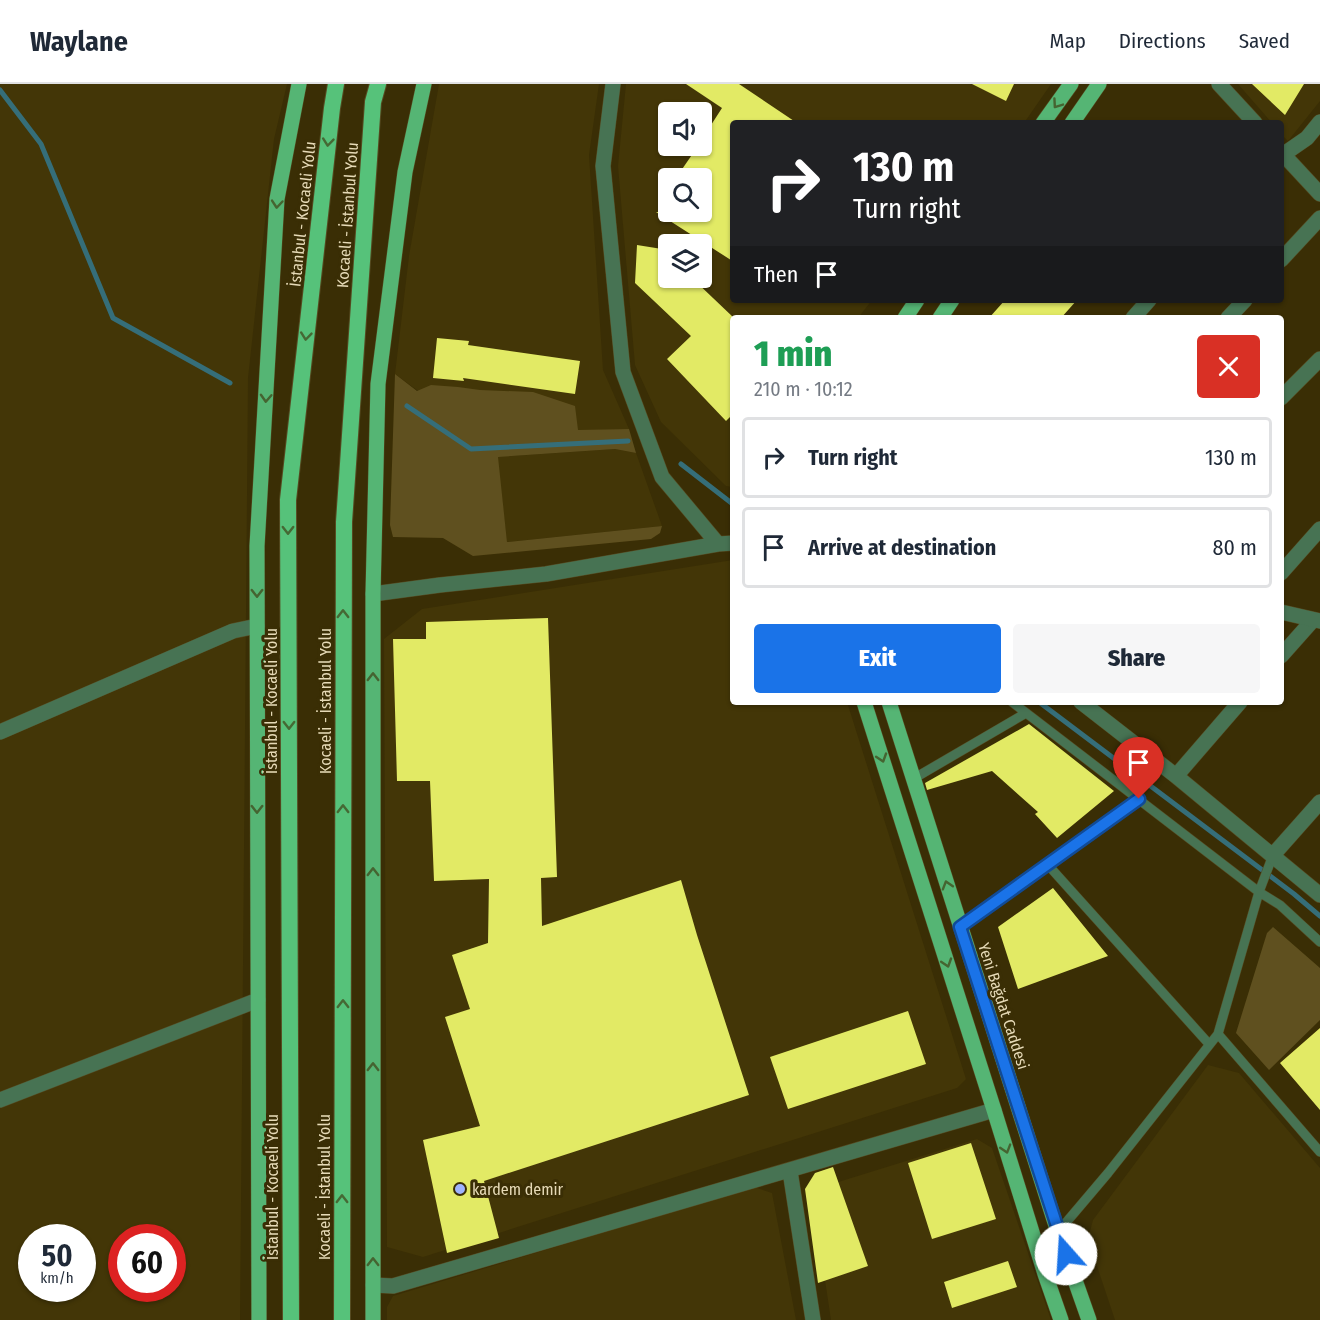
<!DOCTYPE html>
<meta charset="utf-8">
<style>
:root{--surface:#fff;--page:#f6f6f7;--text:#1f2937;--muted:#747a83;--line:#e0e1e3;--accent:#1a73e8}
body{margin:0;font-family:"Fira Sans Condensed",sans-serif;background:var(--page);color:var(--text);height:100vh;display:flex;flex-direction:column;font-size:22px;white-space:nowrap}
*{box-sizing:border-box;margin:0}
p{font-size:20px;color:var(--muted)}
.icon{flex:none;width:33px;height:33px;fill:none;stroke:currentColor;stroke-width:2;stroke-linecap:round;stroke-linejoin:round}
.map{position:relative;flex:1;overflow:hidden}
.details{position:absolute;left:730px;top:231px;width:554px;height:390px;display:flex;flex-direction:column;background:var(--surface);border-radius:6px;box-shadow:0 2px 4px #0004}
.details>*{flex:none}
.banner{position:absolute;left:730px;top:36px;width:554px;height:183px;border-radius:6px;box-shadow:0 2px 4px #0004;background:#202124;color:#fff;overflow:hidden}
.controls{position:absolute;left:658px;top:18px;display:grid;gap:12px}
.controls a{display:grid;place-items:center;width:54px;height:54px;border-radius:6px;background:var(--surface);box-shadow:0 2px 4px #0004;font-size:30px}
.speed{position:absolute;left:18px;top:1140px;display:flex;gap:12px;font-size:30px;font-weight:700;text-align:center}
.speed>*{display:grid;place-content:center;width:78px;height:78px;border-radius:50%;background:var(--surface);box-shadow:0 2px 4px #0004;line-height:1}
.speed small{font-size:15px;font-weight:400}
.speed .limit{border:9px solid #d22;background:#fff;color:#111}
.pin{position:absolute;display:grid;place-items:center;width:51px;height:51px;color:#fff;margin:-62px -26px;border-radius:50% 50% 50% 0;rotate:-45deg;box-shadow:0 0 6px #0007}
.pin .icon{rotate:45deg}
.me{position:absolute;width:66px;margin:-33px;rotate:341deg;stroke-linejoin:round;filter:drop-shadow(0 0 4px #0008)}
.turn{display:flex;align-items:center;gap:21px;height:126px;padding:0 24px;font-size:27px}
.turn .icon{width:78px;height:78px;stroke-width:2.5}
.turn b{display:block;font-size:42px;line-height:51px}
.then{display:flex;align-items:center;height:57px;padding:0 24px;background:#0003;gap:12px;font-size:22px}
.round{display:grid;place-items:center;flex:none;width:63px;height:63px;border-radius:6px;background:var(--page)}
.overview{display:flex;align-items:center;justify-content:space-between;height:102px;padding:0 24px}
h1{font-size:36px;font-weight:800;line-height:45px;color:#1e9e55}
.action{display:flex;gap:12px;margin-top:auto;padding:12px 24px}
.action a{flex:1;height:69px;border-radius:6px;background:var(--accent);color:#fff;font-size:24px;font-weight:800;line-height:69px;text-align:center}
.action a+a{background:var(--page);color:var(--text)}
ul{padding:0;list-style:none}
li{display:flex;align-items:center;gap:18px;height:81px;margin:0 12px 9px;padding:0 12px;border:3px solid var(--line);border-radius:6px}
li div{flex:1}
li b{display:block;font-size:22px}
li em{font-style:normal}
header{display:flex;align-items:center;gap:36px;box-sizing:border-box;height:84px;padding:0 30px;background:var(--surface);border-bottom:2px solid var(--line)}
header strong{font-size:28px}
nav{display:flex;gap:33px;margin-inline-start:auto;font-size:21px}
.map>svg:first-child{display:block}
</style>
<header>
<strong>Waylane</strong>
<nav><a>Map</a><a>Directions</a><a>Saved</a></nav>
</header>
<div class="map">
<svg width="1320" height="1236" viewBox="0 0 1320 1236">
<rect width="100%" height="100%" fill="#3a2e05"/>
<path fill="#433607" fill-rule="evenodd" d="M0,0H287L274,55L248,294L240,1236H0ZM32,1154H82V1204H32ZM122,1154H172V1204H122Z
M439,0H599L589,71L603,286L629,345L477,350L395,290L409,172Z
M626,0H1051L1024,39H734V216H872L858,234H734L733,403L726,402L661,338L635,281L618,82ZM669,28H702V62H669ZM669,94H702V128H669ZM669,160H702V194H669Z
M1238,0H1320V17L1288,57L1281,50V39H1272Z
M615,365L636,369L662,442L507,458L497,373Z
M733,476L734,618H847L966,995L957,1004L423,1173L387,1163L384,555L422,525Z
M1208,981L1239,989L1320,1084V1236H1115L1088,1155L1093,1136Z
M977,1055L992,1064L1051,1236H831L815,1129L832,1100Z
M754,1103L772,1109L796,1236H387V1223L393,1212Z"/>
<path fill="#5f501f" d="M395,290L417,307L431,301L458,303L480,306L533,308L575,322L578,346L629,345L636,369L615,365L498,373L507,458L662,442L660,449L651,455L473,472L443,454L393,453L390,441Z
M1273,843L1320,884V936L1269,986L1236,949L1267,849Z"/>
<g fill="none" stroke-linecap="round" stroke-linejoin="round">
<path stroke="#356e79" stroke-width="5" d="M0,6L41,60L113,234L230,299
M407,322L471,365L628,357
M681,380L734,421
M1039,618L1294,810L1320,832"/>
</g>
<path fill="#e2ea65" d="M686,0H739L797,39H734V178L656,128H702V94H676L698,62H702V55L722,24Z
M972,0H1014L1006,17Z
M1252,0H1304L1285,31Z
M637,161L662,165L669,172V194H692L734,234V329L726,337L667,275L691,252L635,199Z
M1005,216H1077L1061,234H989Z
M437,254L469,257L468,261L580,277L575,310L463,294L464,297L433,294Z
M548,534L557,793L541,794L542,842L681,796L697,851L749,1011L484,1097L499,1154L447,1169L423,1056L480,1042L445,933L470,925L452,871L488,859L489,795L434,797L430,697H397L393,555H426V538Z
M1029,640L1114,707L1057,754L1035,730L1038,728L992,687L927,706L925,699Z
M1053,804L1108,872L1018,905L998,843Z
M908,927L926,980L788,1025L770,973Z
M1320,944V1026L1280,979Z
M971,1059L996,1135L932,1155L908,1079Z
M833,1083L868,1182L818,1199L805,1105L815,1089Z
M1008,1177L1017,1203L952,1224L944,1198Z"/>
<g fill="none" stroke-linecap="round" stroke-linejoin="round">
<defs>
<path id="service" d="M1012,618L1259,808L1280,821L1320,858
M913,695L1026,629
M1048,781L1209,960
M960,843L1139,715
M1218,950L1320,1068
M1058,1148L1108,1089L1218,950L1259,808L1273,771"/>
<path id="minor" d="M613,0L603,82L623,288L662,393L718,460
M1219,0L1255,39
M1281,68L1320,110
M1281,72L1307,54L1320,38
M1281,176L1320,134
M1133,234L1149,216
M1228,234L1245,216
M1281,314L1320,275
M1281,489L1320,445
M373,510L440,501L546,490L718,460L734,459
M1281,572L1313,536
M1081,618L1176,692L1320,811
M0,648L233,547L257,542
M1176,692L1240,618
M1273,771L1320,718
M0,1016L258,916
M790,1087L813,1236
M373,1201L393,1202L994,1026"/>
<path id="tertiary" d="M1281,528L1320,537"/>
<path id="primary" d="M1043,39L1071,0
M1072,39L1099,0
M905,234L917,216
M940,234L952,216
M864,618L994,1026L1045,1190L1061,1236
M889,618L1058,1148L1089,1236
M259,1236L257,462L277,115L299,0
M373,1236V510L378,300L405,88L424,0"/>
<path id="trunk" d="M291,1236L288,416L332,24L336,0
M342,1236L344,438L373,18L378,0"/>
</defs>
<use href="#service" stroke="#564a21" stroke-width="10"/>
<use href="#minor" stroke="#564a21" stroke-width="16"/>
<use href="#tertiary" stroke="#564a21" stroke-width="16"/>
<use href="#primary" stroke="#564a21" stroke-width="16"/>
<use href="#trunk" stroke="#564a21" stroke-width="18"/>
<use href="#service" stroke="#477353" stroke-width="9"/>
<use href="#minor" stroke="#477353" stroke-width="15"/>
<use href="#tertiary" stroke="#477353" stroke-width="15"/>
<use href="#primary" stroke="#55b574" stroke-width="15"/>
<use href="#trunk" stroke="#56c27a" stroke-width="16"/>
</g>
<defs><path id="oneway-chevron" d="M-2-3.5L2.5 0L-2 3.5" fill="none" stroke-width="1.6" stroke-linecap="round" stroke-linejoin="round" transform="scale(1.5)"/></defs>
<g stroke="#456431">
<use href="#oneway-chevron" transform="translate(1057 20) rotate(125)"/>
<use href="#oneway-chevron" transform="translate(277 120) rotate(95)"/>
<use href="#oneway-chevron" transform="translate(266 314) rotate(93)"/>
<use href="#oneway-chevron" transform="translate(257 509) rotate(90)"/>
<use href="#oneway-chevron" transform="translate(373 593) rotate(-90)"/>
<use href="#oneway-chevron" transform="translate(882 674) rotate(72)"/>
<use href="#oneway-chevron" transform="translate(257 725) rotate(90)"/>
<use href="#oneway-chevron" transform="translate(373 788) rotate(-90)"/>
<use href="#oneway-chevron" transform="translate(947 801) rotate(-107)"/>
<use href="#oneway-chevron" transform="translate(947 879) rotate(72)"/>
<use href="#oneway-chevron" transform="translate(373 983) rotate(-90)"/>
<use href="#oneway-chevron" transform="translate(1006 1065) rotate(73)"/>
<use href="#oneway-chevron" transform="translate(373 1178) rotate(-90)"/>
</g>
<g stroke="#456934">
<use href="#oneway-chevron" transform="translate(328 58) rotate(96)"/>
<use href="#oneway-chevron" transform="translate(306 252) rotate(96)"/>
<use href="#oneway-chevron" transform="translate(288 446) rotate(90)"/>
<use href="#oneway-chevron" transform="translate(343 530) rotate(-90)"/>
<use href="#oneway-chevron" transform="translate(289 641) rotate(90)"/>
<use href="#oneway-chevron" transform="translate(343 725) rotate(-90)"/>
<use href="#oneway-chevron" transform="translate(343 920) rotate(-90)"/>
<use href="#oneway-chevron" transform="translate(342 1115) rotate(-90)"/>
</g>
<g fill="none" stroke-linecap="round" stroke-linejoin="round">
<defs>
<path id="route" d="M1066,1170L960,843L1139,715"/>
</defs>
<use href="#route" stroke="#114b97" stroke-width="15"/>
<use href="#route" stroke="#1a73e8" stroke-width="10"/>
</g>
<circle fill="#9fb3fd" stroke="#3a2e05" stroke-width="2" cx="460" cy="1105" r="6"/>
<g text-anchor="middle" stroke-width="6" stroke-linejoin="round" paint-order="stroke">
<g font-size="16" fill="#e6dab7" stroke="#3a2e05">
<text transform="translate(302 130) rotate(-84)" y="6">İstanbul - Kocaeli Yolu</text>
<text transform="translate(347 131) rotate(-86)" y="6">Kocaeli - İstanbul Yolu</text>
<text transform="translate(271 617) rotate(-90)" y="6">İstanbul - Kocaeli Yolu</text>
<text transform="translate(325 617) rotate(-90)" y="6">Kocaeli - İstanbul Yolu</text>
<text transform="translate(1004 922) rotate(72)" y="6">Yeni Bağdat Caddesi</text>
<text transform="translate(272 1103) rotate(-90)" y="6">İstanbul - Kocaeli Yolu</text>
<text transform="translate(324 1103) rotate(-90)" y="6">Kocaeli - İstanbul Yolu</text>
</g>
<g font-size="16" fill="#e6dab7" stroke="#3a2e05" text-anchor="start">
<text x="472" y="1111">kardem demir</text>
</g>
</g>
</svg>
<div class="controls">
<a><svg class="icon" aria-label="sound" viewBox="0 0 24 24"><path d="M4 9h4l5-4v14l-5-4H4zM17 9q2 3 0 6"/></svg></a>
<a><svg class="icon" aria-label="search" viewBox="0 0 24 24"><circle cx="10" cy="10" r="6"/><path d="M15 15l6 6"/></svg></a>
<a><svg class="icon" aria-label="layers" viewBox="0 0 24 24"><path d="M12 4l9 5-9 5-9-5zM3 14l9 5 9-5"/></svg></a>
</div>
<div class="speed"><div>50<small>km/h</small></div><div class="limit">60</div></div>
<div class="pin" style="left:1139px;top:715px;background:#d93025"><svg class="icon" aria-label="arrive" viewBox="0 0 24 24"><path d="M6 21V4h12l-3 4 3 4H6"/></svg></div>
<svg class="me" style="left:1066px;top:1170px" viewBox="-20 -20 40 40"><circle r="19" fill="#fff"/><path d="M0-13L10 11 0 6-10 11z" fill="#1a73e8"/></svg>
<div class="banner">
<div class="turn"><svg class="icon" aria-label="right" viewBox="0 0 24 24"><path d="M7 20v-9h11M14 6l5 5-5 5"/></svg><div><b>130 m</b>Turn right</div></div>
<div class="then">Then<svg class="icon" aria-label="arrive" viewBox="0 0 24 24"><path d="M6 21V4h12l-3 4 3 4H6"/></svg></div>
</div>
<section class="details">
<div class="overview"><div><h1>1 min</h1><p>210 m · 10:12</p></div><a class="round" style="background:#d93025;color:#fff"><svg class="icon" aria-label="close" viewBox="0 0 24 24"><path d="M6 6l12 12M18 6L6 18"/></svg></a></div>
<ul>
<li><svg class="icon" aria-label="right" viewBox="0 0 24 24"><path d="M7 20v-9h11M14 6l5 5-5 5"/></svg><div><b>Turn right</b></div><em>130 m</em></li>
<li><svg class="icon" aria-label="arrive" viewBox="0 0 24 24"><path d="M6 21V4h12l-3 4 3 4H6"/></svg><div><b>Arrive at destination</b></div><em>80 m</em></li>
</ul>
<div class="action"><a>Exit</a><a>Share</a></div>
</section>
</div>
